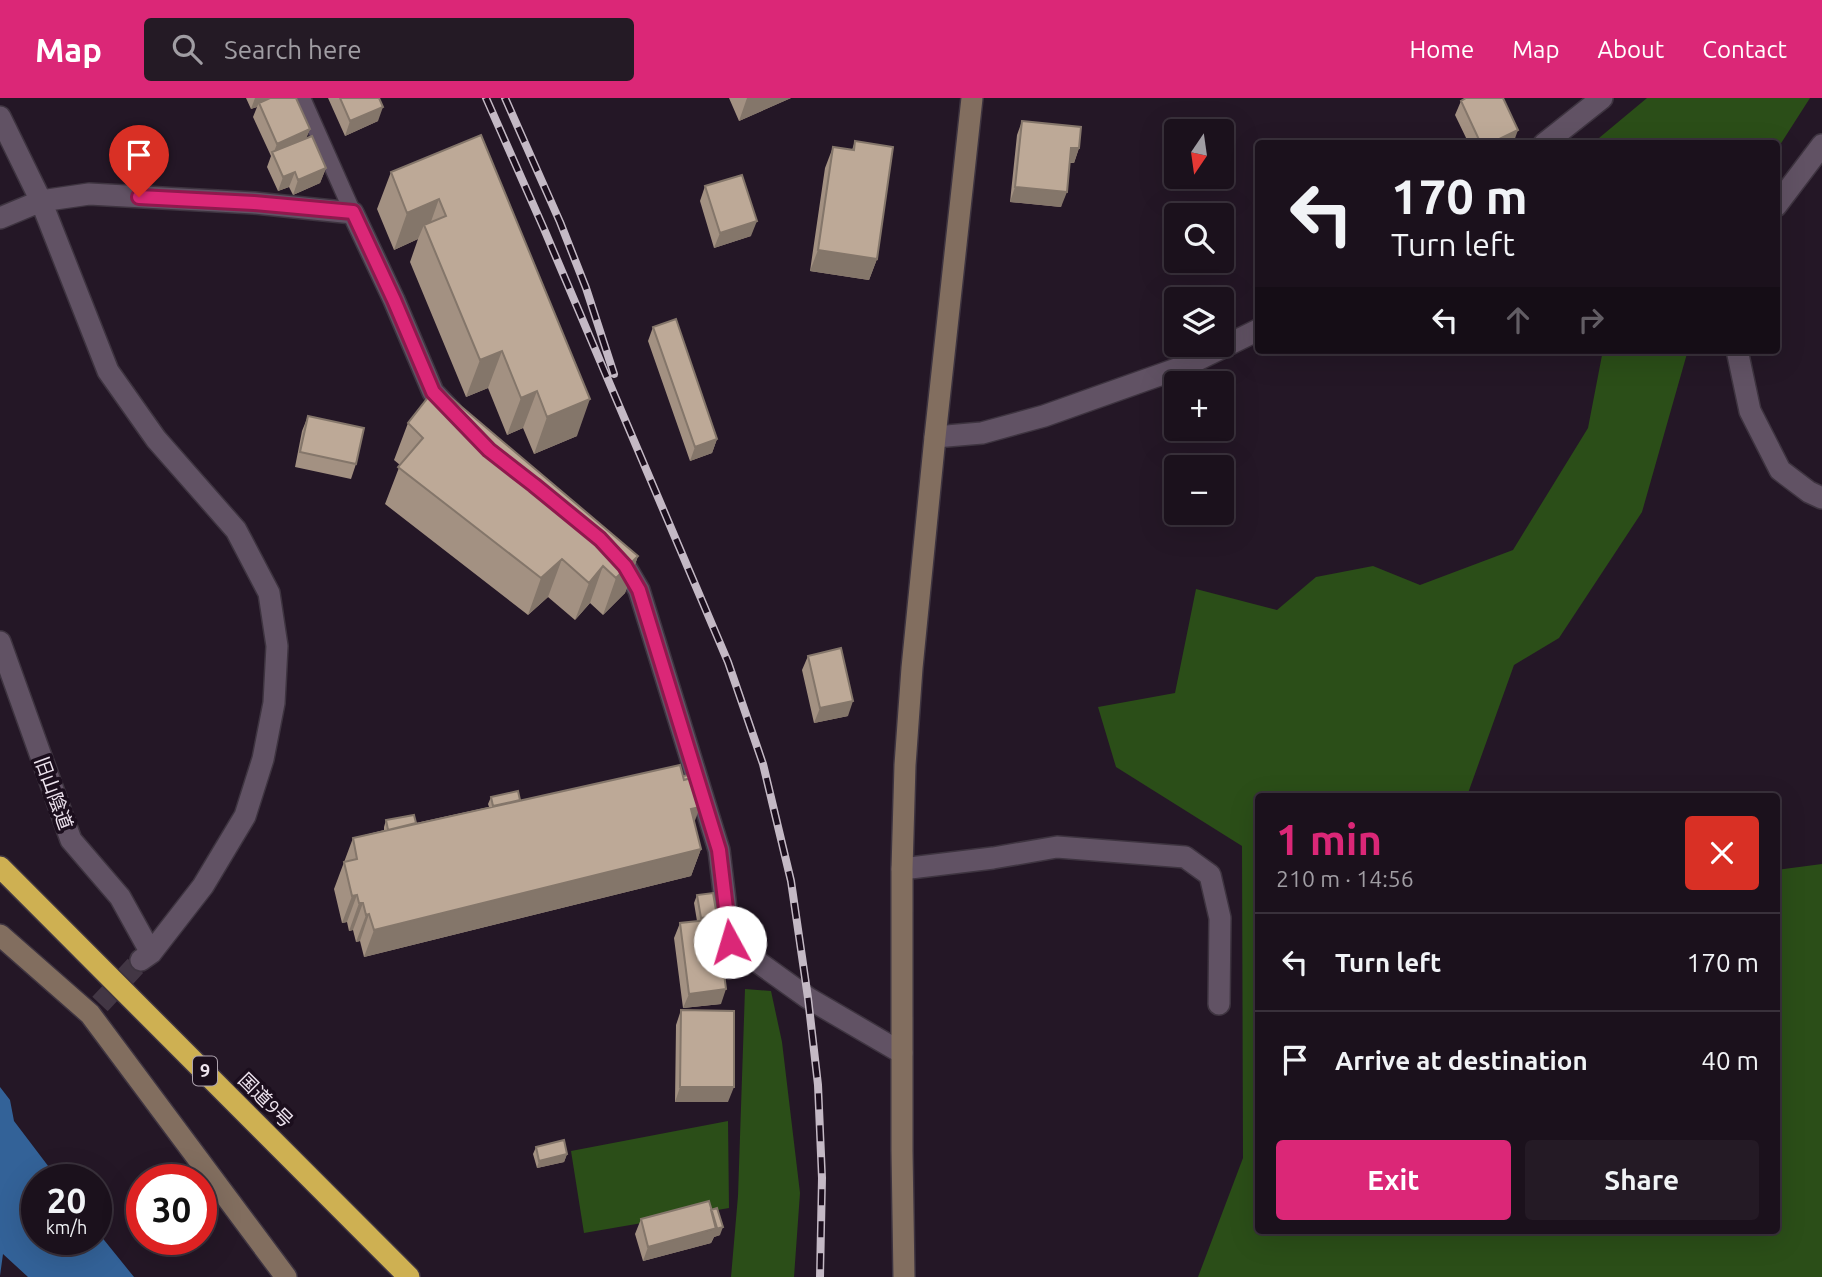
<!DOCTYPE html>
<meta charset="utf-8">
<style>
:root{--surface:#1b111c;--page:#241a25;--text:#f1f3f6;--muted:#a09da3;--line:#39313b;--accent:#db2777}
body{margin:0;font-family:Ubuntu,"Noto Sans JP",sans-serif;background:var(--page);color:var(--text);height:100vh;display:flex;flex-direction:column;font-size:26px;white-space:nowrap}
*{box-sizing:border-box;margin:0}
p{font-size:23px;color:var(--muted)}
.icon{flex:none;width:38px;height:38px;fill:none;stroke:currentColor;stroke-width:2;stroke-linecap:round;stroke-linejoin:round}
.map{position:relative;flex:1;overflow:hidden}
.sheet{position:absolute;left:1255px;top:695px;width:525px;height:441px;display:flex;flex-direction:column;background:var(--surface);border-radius:7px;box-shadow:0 7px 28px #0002,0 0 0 2px var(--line)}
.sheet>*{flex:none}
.hud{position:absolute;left:1255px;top:42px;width:525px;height:214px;border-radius:7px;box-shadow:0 7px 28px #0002,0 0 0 2px var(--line);background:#1b111c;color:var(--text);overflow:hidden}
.needle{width:46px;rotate:193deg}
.tools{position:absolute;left:1164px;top:21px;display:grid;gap:14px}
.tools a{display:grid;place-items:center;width:70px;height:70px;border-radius:7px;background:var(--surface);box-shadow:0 7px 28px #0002,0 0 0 2px var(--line);font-size:35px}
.speed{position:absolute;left:21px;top:1066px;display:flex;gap:14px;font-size:35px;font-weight:700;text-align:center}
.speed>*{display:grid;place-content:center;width:91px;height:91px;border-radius:50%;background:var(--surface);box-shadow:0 7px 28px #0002,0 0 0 2px var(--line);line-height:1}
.speed small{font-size:18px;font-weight:400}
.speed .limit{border:10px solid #d22;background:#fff;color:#111}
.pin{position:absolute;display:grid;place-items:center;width:60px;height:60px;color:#fff;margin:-72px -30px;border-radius:50% 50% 50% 0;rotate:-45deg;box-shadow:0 0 7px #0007}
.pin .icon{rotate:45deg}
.me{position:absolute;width:77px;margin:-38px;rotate:354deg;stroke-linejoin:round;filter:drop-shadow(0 0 5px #0008)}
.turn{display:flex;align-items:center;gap:24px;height:147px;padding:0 21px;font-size:32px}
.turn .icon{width:91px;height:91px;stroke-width:2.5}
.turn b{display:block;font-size:49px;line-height:60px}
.lanes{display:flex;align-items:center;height:66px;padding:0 21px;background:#0003;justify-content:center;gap:35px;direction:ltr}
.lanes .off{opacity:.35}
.round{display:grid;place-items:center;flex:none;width:74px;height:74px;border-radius:7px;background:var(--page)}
.summary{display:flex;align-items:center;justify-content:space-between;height:119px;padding:0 21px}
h1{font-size:42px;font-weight:700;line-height:52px;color:var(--accent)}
.button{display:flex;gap:14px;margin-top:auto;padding:14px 21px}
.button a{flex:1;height:80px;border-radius:7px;background:var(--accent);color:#fff;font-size:28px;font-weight:700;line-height:80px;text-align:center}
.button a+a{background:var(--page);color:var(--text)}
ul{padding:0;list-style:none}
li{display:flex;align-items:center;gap:21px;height:98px;padding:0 21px;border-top:2px solid var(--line)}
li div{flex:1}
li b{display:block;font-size:26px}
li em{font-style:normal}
header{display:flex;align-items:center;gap:42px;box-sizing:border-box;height:98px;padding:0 35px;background:var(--accent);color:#fff}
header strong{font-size:33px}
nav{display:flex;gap:38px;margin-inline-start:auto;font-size:24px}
.search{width:490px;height:63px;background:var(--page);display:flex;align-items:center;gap:18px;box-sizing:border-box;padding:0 24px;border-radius:7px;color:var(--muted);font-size:26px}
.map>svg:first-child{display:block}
</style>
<header>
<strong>Map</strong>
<div class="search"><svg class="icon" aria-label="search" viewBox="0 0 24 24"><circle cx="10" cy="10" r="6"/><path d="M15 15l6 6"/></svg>Search here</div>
<nav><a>Home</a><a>Map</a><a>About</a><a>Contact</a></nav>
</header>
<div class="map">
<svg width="1822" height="1179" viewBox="0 0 1822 1179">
<rect width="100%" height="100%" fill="#241726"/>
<path fill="#2b4e18" d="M1647,0H1810L1776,53V46L1593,45Z
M1603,252H1688L1642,414L1559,540L1514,567L1467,698H1258V1132H1776V772L1822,766V1179H1198L1243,1060L1242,748L1116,669L1098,609L1175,595L1196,491L1277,512L1316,479L1373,468L1420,487L1513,452L1588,330Z
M745,891L771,893L782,944L800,1095L794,1179H731L738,1098Z
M728,1023L729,1110L584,1135L571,1053Z"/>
<path fill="#336298" d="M0,989L10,1002L14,1023L58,1081L37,1082V1141H96V1132L134,1179H28L3,1156L0,1178Z"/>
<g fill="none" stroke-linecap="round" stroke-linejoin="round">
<path stroke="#423644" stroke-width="21" stroke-dasharray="21 10" stroke-linecap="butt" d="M100,906L141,862"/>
<defs>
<path id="lane" d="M302,0L353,115"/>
<path id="street" d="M0,19L41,103L108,273L156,341L236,432L269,495L277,548L274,605L263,661L245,718L203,788L151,855L141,862
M1544,46L1602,0
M1776,108L1822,47
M0,120L41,103L89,96L254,105L353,115L394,202L433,294L451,313
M1737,252L1750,313L1780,372L1809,394L1822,400
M935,339L982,335L1044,318L1185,268L1258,232
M614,456L625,468L639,492L719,752L730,844L808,900L902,955
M0,544L71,742L120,799L151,855
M902,771L993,760L1057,749L1185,759L1210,777L1220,820L1219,906"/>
<path id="secondary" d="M0,837L90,916L286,1179
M904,1179L902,1053V771L905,667L912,570L935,339L972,0"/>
<path id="highway" d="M0,769L409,1179"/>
</defs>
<use href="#lane" stroke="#3e3440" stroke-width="19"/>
<use href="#street" stroke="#3e3440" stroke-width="24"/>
<use href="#secondary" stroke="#3e3440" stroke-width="24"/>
<use href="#highway" stroke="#3e3440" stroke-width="24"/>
<use href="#lane" stroke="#615264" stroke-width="16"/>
<use href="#street" stroke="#615264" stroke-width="21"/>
<use href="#secondary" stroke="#826e5f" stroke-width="21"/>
<use href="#highway" stroke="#ceb052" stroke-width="21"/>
<defs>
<path id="rail" d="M486,0L544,131L728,564L763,666L791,783L808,900L818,987L822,1080L820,1179
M505,0L560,124L586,190L614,276"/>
</defs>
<use href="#rail" stroke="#c4b9c5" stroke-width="8"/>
<use href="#rail" stroke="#1b0e1d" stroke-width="5" stroke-dasharray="16" stroke-linecap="butt"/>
</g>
<path fill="#a39182" d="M246,0H296L310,31L306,40L326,70L320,85L293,97L289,89L278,93L267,69L271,58L253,19L257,9L251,11Z
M328,0H379L378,23L345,38Z
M729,0H791L739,23Z
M1461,3L1513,46H1469L1455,17Z
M1022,23L1079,50L1074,65H1070L1061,109L1010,104L1017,37Z
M481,37L577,338L534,356L523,330L507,337L488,290L466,299L410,164L418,141L394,152L377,111L391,74Z
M855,43L877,161L869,182L810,173L825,70L833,49L852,52Z
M705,88L751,138L714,150L700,103Z
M653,229L717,341L712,355L690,363L648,243Z
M308,318L356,366L351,381L295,369L302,333Z
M408,325L638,458L625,495L603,517L590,505L575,522L548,499L528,517L385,406L400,367L394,362Z
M808,558L848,618L814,625L802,572Z
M491,699L694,724L701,751L691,778L364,859L360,843L356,844L353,832L349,833L347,824L342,825L334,791L353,740L384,732V729L386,722L416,725L489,709L488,706Z
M697,797L715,821L721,906L683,910L674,840L680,825L697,823L694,805Z
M681,912L728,1004H675L676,927Z
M536,1049L567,1056L564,1064L537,1070L533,1056Z
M641,1121L720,1137L714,1139L711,1145L643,1163L635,1136Z"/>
<path fill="#84766a" d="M255,0H276L259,5L257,9L251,11Z
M747,0H791L739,23Z
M383,9L378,23L345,38L350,23Z
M310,31L304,46L273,56L277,46Z
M1518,32L1513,46H1489Z
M1071,50H1079L1074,65L1066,64Z
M326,70L320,85L293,97L298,82Z
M295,74L289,89L278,93L283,79Z
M1015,89L1067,94L1061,109L1010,104Z
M439,101L427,135L424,127L418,141L394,152L407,115Z
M757,123L751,138L714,150L720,135Z
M818,152L877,161L869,182L810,173Z
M502,253L488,290L466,299L480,262Z
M537,293L523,330L507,337L521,300Z
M590,301L577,338L534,356L547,319Z
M717,341L712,355L690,363L695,349Z
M638,458L625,495L603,517L616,480Z
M562,461L548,499L528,517L541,480Z
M603,468L590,505L575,522L589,485Z
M853,603L848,618L814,625L820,610Z
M700,709L690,736L691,711Z
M701,751L691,778L364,859L374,832Z
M357,797L347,824L342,825L352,798Z
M359,805H363L353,832L349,833Z
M369,816L360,843L356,844L366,817Z
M717,818L714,825L698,828L701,820Z
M726,891L721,906L683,910L689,896Z
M680,989H734L728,1004H675Z
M567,1056L564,1064L537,1070L539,1063Z
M723,1129L720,1137L714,1139L711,1145L643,1163L648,1149Z"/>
<path fill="#bda997" stroke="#84766a" stroke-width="2" d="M270,0H296L310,31L277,46L259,5Z
M340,0H379L383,9L350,23Z
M1466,0H1503L1518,32L1489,46H1481L1461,3Z
M1022,23L1081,29L1079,50H1071L1067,94L1015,89Z
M481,37L590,301L547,319L537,293L521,300L502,253L480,262L424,127L446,118L439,101L407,115L391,74Z
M312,38L326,70L298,82L295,74L283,79L272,54Z
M855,43L893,49L877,161L818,152L833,49L854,52Z
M742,77L757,123L720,135L705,88Z
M676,221L717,341L695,349L653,229Z
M437,288L638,458L616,480L603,468L589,485L562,461L541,480L398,369L423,340L408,325Z
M308,318L364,330L356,366L300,354Z
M841,550L853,603L820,610L808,558Z
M680,667L684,682L692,680L700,709L691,711L701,751L374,832L369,816L366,817L363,805H359L357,797L352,798L344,764L357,761L353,740Z
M690,677V680L684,682L683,678Z
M518,693L520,702L493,708L491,699Z
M414,717L416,725L388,732L386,722Z
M713,795L717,818L701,820L697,797Z
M717,821L726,891L689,896L680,825Z
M681,912L734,913V989H680Z
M564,1042L567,1056L539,1063L536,1049Z
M709,1103L717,1130L648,1149L641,1121Z
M717,1110L723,1129L716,1131L711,1112Z"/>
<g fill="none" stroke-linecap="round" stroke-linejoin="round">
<defs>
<path id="route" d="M139,99L254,105L353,114L394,202L433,294L489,352L534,387L600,441L625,468L639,492L719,752L730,844"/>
</defs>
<use href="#route" stroke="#8e194d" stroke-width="18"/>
<use href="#route" stroke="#db2777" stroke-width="12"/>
</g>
<g text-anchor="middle" stroke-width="7" stroke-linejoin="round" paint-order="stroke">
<rect fill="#1b0e1d" stroke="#aea3af" stroke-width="2" x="193" y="958.5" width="24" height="29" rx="5"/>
<g font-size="18" font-weight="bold" fill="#ede3ee">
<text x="205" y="979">9</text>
</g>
<g font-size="19" fill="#ede3ee" stroke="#1b0e1d">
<text transform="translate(54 695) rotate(70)" y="7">旧山陰道</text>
<text transform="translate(266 1002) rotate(45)" y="7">国道9号</text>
</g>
</g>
</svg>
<div class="tools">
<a><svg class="needle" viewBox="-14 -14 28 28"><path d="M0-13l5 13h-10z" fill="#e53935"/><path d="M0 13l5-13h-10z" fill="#a09da3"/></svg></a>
<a><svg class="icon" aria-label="search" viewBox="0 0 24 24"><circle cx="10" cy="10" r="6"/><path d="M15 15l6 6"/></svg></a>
<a><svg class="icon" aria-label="layers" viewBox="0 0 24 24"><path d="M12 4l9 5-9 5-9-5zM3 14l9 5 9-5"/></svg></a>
<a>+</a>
<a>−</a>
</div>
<div class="speed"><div>20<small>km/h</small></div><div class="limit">30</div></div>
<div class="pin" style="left:139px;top:99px;background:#d93025"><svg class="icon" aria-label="arrive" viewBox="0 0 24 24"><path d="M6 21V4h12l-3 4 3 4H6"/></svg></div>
<svg class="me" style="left:730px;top:844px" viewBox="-20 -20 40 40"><circle r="19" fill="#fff"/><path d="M0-13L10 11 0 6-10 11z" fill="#db2777"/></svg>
<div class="hud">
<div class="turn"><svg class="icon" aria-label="left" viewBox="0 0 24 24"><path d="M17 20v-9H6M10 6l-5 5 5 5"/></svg><div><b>170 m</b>Turn left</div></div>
<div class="lanes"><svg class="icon" aria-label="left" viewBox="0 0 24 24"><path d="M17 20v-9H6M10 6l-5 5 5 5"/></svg><svg class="icon off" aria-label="ahead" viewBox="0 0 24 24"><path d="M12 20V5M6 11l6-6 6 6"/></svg><svg class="icon off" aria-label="right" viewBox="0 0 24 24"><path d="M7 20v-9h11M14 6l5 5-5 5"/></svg></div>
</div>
<section class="sheet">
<div class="summary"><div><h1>1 min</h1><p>210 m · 14:56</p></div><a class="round" style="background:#d93025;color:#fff"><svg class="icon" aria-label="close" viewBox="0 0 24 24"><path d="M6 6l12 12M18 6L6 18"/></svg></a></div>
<ul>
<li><svg class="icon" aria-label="left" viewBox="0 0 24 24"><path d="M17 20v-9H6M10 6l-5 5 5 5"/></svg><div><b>Turn left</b></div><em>170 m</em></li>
<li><svg class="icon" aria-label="arrive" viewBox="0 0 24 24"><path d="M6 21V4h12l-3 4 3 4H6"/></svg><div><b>Arrive at destination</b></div><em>40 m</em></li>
</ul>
<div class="button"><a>Exit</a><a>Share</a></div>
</section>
</div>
